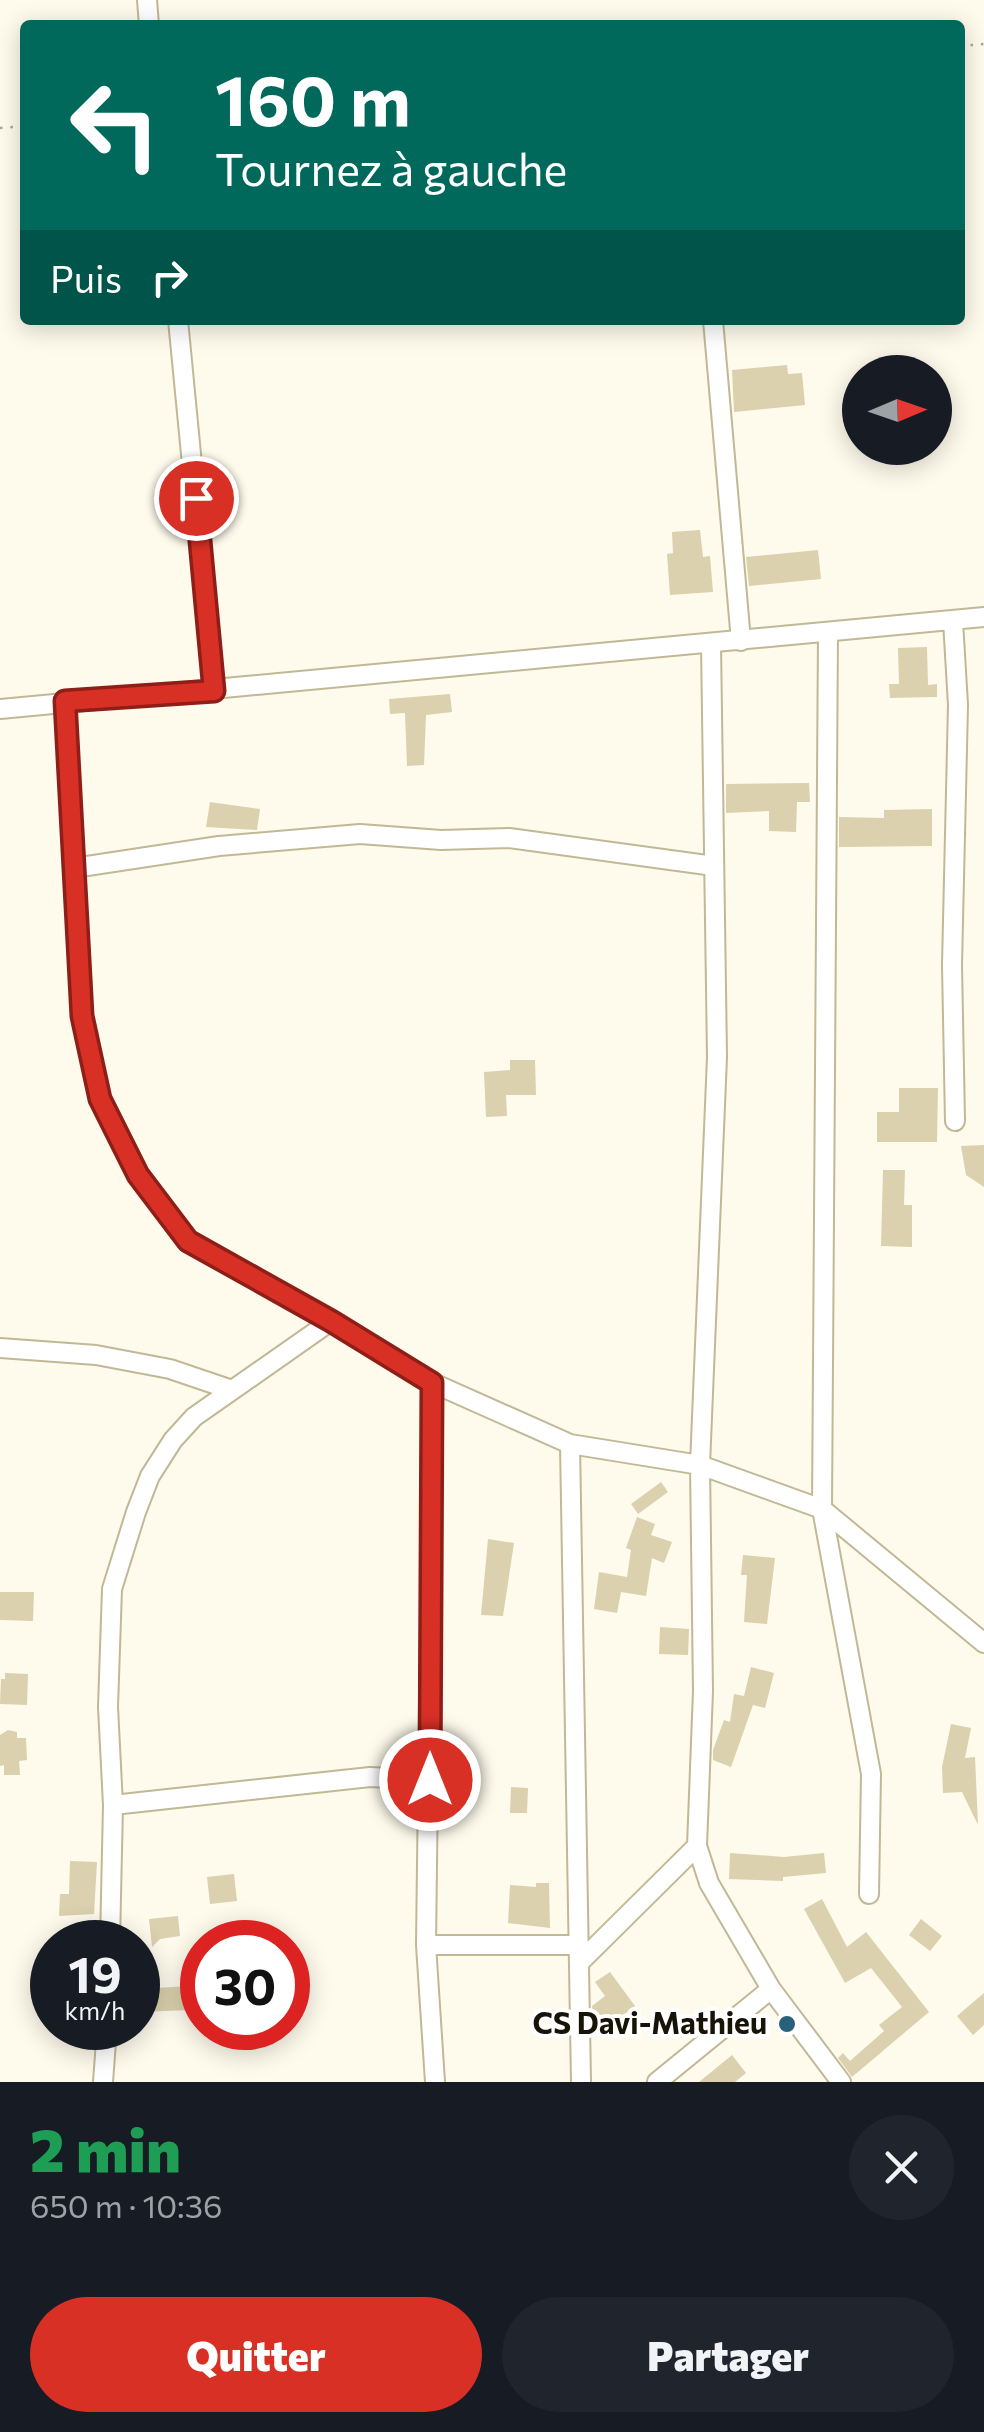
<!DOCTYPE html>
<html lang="fr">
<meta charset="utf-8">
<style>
:root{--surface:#171b24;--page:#20242c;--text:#f1f3f6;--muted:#9ea1a6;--accent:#d93025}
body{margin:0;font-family:Commissioner,sans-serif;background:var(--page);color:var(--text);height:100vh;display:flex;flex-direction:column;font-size:38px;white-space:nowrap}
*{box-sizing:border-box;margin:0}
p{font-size:32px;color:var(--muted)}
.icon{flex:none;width:55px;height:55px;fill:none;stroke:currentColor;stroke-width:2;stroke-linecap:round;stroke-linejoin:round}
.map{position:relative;height:2082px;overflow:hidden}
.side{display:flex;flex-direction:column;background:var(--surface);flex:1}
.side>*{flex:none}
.banner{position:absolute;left:20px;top:20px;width:945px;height:305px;border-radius:10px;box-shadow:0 5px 25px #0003;background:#00695c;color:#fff;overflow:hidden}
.needle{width:65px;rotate:88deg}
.buttons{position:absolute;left:842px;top:355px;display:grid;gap:20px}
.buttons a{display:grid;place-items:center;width:110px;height:110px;border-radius:50%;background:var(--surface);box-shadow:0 5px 25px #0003;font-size:50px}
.speed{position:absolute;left:30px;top:1920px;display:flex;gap:20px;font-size:50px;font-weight:700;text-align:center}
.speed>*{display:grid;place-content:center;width:130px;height:130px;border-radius:50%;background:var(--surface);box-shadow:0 5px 25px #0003;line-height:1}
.speed small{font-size:25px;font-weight:400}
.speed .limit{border:15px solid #d22;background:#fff;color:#111}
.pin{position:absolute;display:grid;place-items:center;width:85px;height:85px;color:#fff;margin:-42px;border:5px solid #fff;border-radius:50%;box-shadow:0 2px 10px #0007}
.me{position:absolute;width:110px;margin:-55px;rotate:0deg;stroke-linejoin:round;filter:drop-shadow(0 0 8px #0008)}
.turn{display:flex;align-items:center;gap:35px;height:210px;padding:0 30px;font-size:45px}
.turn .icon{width:130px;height:130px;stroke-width:2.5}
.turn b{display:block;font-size:70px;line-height:85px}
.then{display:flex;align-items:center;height:95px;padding:0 30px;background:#0003;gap:20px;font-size:38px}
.round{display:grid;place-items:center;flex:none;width:105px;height:105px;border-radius:52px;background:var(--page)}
.summary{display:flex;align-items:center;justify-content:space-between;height:170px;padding:0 30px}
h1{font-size:60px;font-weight:800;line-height:75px;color:#1e9e55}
.cta{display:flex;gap:20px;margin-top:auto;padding:20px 30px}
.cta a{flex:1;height:115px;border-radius:60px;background:var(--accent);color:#fff;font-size:40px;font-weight:800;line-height:115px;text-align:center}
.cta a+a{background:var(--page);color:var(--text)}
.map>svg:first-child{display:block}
</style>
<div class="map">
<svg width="984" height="2082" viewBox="0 0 984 2082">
<rect width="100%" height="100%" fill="#fefaec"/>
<path fill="#dbd1ae" d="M787,365L788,374L802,373L805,405L734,412L732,370Z
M700,530L703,557L710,556L713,592L670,595L667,554L673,553L672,532Z
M818,550L821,579L749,586L746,557Z
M927,647L928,685L937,684V697L890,698L889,684H899L898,648Z
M450,694L452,712L426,715L424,765L407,766L405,713L390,714L389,699Z
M809,783L810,802H797L796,832L769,831V811L726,813V784Z
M210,802L260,809L257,830L206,827Z
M932,809V846L839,847V817L884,818V810Z
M510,1060H535L536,1095H506L507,1116L486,1117L484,1072L510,1070Z
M899,1088H938L937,1142H877V1112H899Z
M984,1145V1187L966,1175L961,1146Z
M883,1170H905L904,1205H912V1247L881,1246Z
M661,1482L668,1492L638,1514L631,1504Z
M637,1517L655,1524L651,1535L672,1542L664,1563L652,1558L646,1596L621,1592L617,1613L594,1609L599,1572L627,1577L631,1550L626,1548Z
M488,1539L514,1543L503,1616L481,1615Z
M743,1555L775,1558L767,1624L744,1622L747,1575H741Z
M0,1592H34L33,1621L0,1620Z
M660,1627L689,1629L688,1655L659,1654Z
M751,1667L774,1673L765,1708L753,1705L731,1767L713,1760V1750L724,1720L730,1722L734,1694L744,1696Z
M5,1673L28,1674L27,1705L0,1704L1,1679H5Z
M951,1724L971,1728L965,1758L975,1757L978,1825L962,1792L943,1793L942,1767Z
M8,1730L17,1732V1738H26L27,1760L19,1761L20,1775H4V1765L0,1766V1735Z
M511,1787L528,1788L527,1813H510Z
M730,1853L784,1857L824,1853L826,1873L783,1877V1881L729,1879Z
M70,1861L97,1862L94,1914L59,1916L60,1894H69Z
M234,1874L237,1901L210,1904L207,1877Z
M536,1883H549L550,1928L508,1923L510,1885L536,1887Z
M822,1899L847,1947L866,1932L929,2012L852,2077L838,2058L843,2053L850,2061L884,2031L879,2025L902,2007L871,1968L845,1983L804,1909Z
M178,1916L180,1936L160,1939L152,1947L149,1919Z
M921,1919L942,1936L930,1951L909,1935Z
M610,1972L635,2006L599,2033H593L592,2006L605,1996L595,1982Z
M190,1986L191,2010L138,2012V1989Z
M984,1993V2025L973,2035L957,2016Z
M732,2055L746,2073L735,2082H699Z"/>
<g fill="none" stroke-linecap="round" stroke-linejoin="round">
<defs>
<path id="minor" d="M147,0L149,25
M178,320L214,691
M713,320L741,641
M953,621L958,705L952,965L955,1121
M828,633L822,1509L871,1774L869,1894
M711,644L717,1057L700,1465L703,1691L697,1846L709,1883L771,1989L841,2082
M65,701L83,1016L100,1099L139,1175L188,1241L331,1321L433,1383L570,1444L700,1465L822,1509L984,1643
M0,709L984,617
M74,868L219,846L360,834L441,840L509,838L714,866
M0,1348L96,1355L170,1369L229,1389
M433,1383L426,1945L435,2082
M570,1444L581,2082
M113,1805L370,1777L430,1780
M110,1942L113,1805L108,1707L112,1589L136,1512L150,1476L173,1440L194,1417L331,1321
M426,1945H577
M579,1963L697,1846
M103,2082L107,2028
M657,2082L771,1989"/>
</defs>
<use href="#minor" stroke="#c1b895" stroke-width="22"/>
<path stroke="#a9a598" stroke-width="2.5" stroke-dasharray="2.5 8" stroke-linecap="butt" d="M960,46L984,44
M0,128L25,126"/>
<use href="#minor" stroke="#fff" stroke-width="18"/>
</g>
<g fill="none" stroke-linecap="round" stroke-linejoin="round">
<defs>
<path id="route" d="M196,498L214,691L65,701L82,1016L100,1099L138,1175L188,1241L331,1321L432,1383L430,1780"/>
</defs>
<use href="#route" stroke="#8d1f18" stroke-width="25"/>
<use href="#route" stroke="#d93025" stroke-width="18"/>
</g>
<circle fill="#27617a" stroke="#fff" stroke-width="4" cx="787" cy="2024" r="10"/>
<g text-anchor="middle" stroke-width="8" stroke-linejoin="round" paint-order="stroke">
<g font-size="30" font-weight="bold" fill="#171307" stroke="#fff" text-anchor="end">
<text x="767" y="2034">CS Davi-Mathieu</text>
</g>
</g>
</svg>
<div class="buttons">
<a><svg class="needle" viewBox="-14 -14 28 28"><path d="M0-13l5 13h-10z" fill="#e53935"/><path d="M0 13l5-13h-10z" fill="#9ea1a6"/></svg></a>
</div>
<div class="speed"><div>19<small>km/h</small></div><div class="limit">30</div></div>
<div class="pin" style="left:196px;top:498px;background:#d93025"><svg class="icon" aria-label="arrive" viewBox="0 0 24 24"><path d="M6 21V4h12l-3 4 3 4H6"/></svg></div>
<svg class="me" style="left:430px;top:1780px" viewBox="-20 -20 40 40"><circle r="17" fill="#d93025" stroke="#fff" stroke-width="3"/><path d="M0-11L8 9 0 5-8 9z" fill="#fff"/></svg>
<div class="banner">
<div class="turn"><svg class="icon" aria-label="left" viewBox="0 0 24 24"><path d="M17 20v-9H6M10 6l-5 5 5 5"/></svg><div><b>160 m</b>Tournez à gauche</div></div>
<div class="then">Puis<svg class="icon" aria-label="right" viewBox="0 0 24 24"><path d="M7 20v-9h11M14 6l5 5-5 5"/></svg></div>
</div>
</div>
<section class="side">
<div class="summary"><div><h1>2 min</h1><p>650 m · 10:36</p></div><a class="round"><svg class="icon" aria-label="close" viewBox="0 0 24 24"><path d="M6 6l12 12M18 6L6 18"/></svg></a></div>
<div class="cta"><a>Quitter</a><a>Partager</a></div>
</section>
